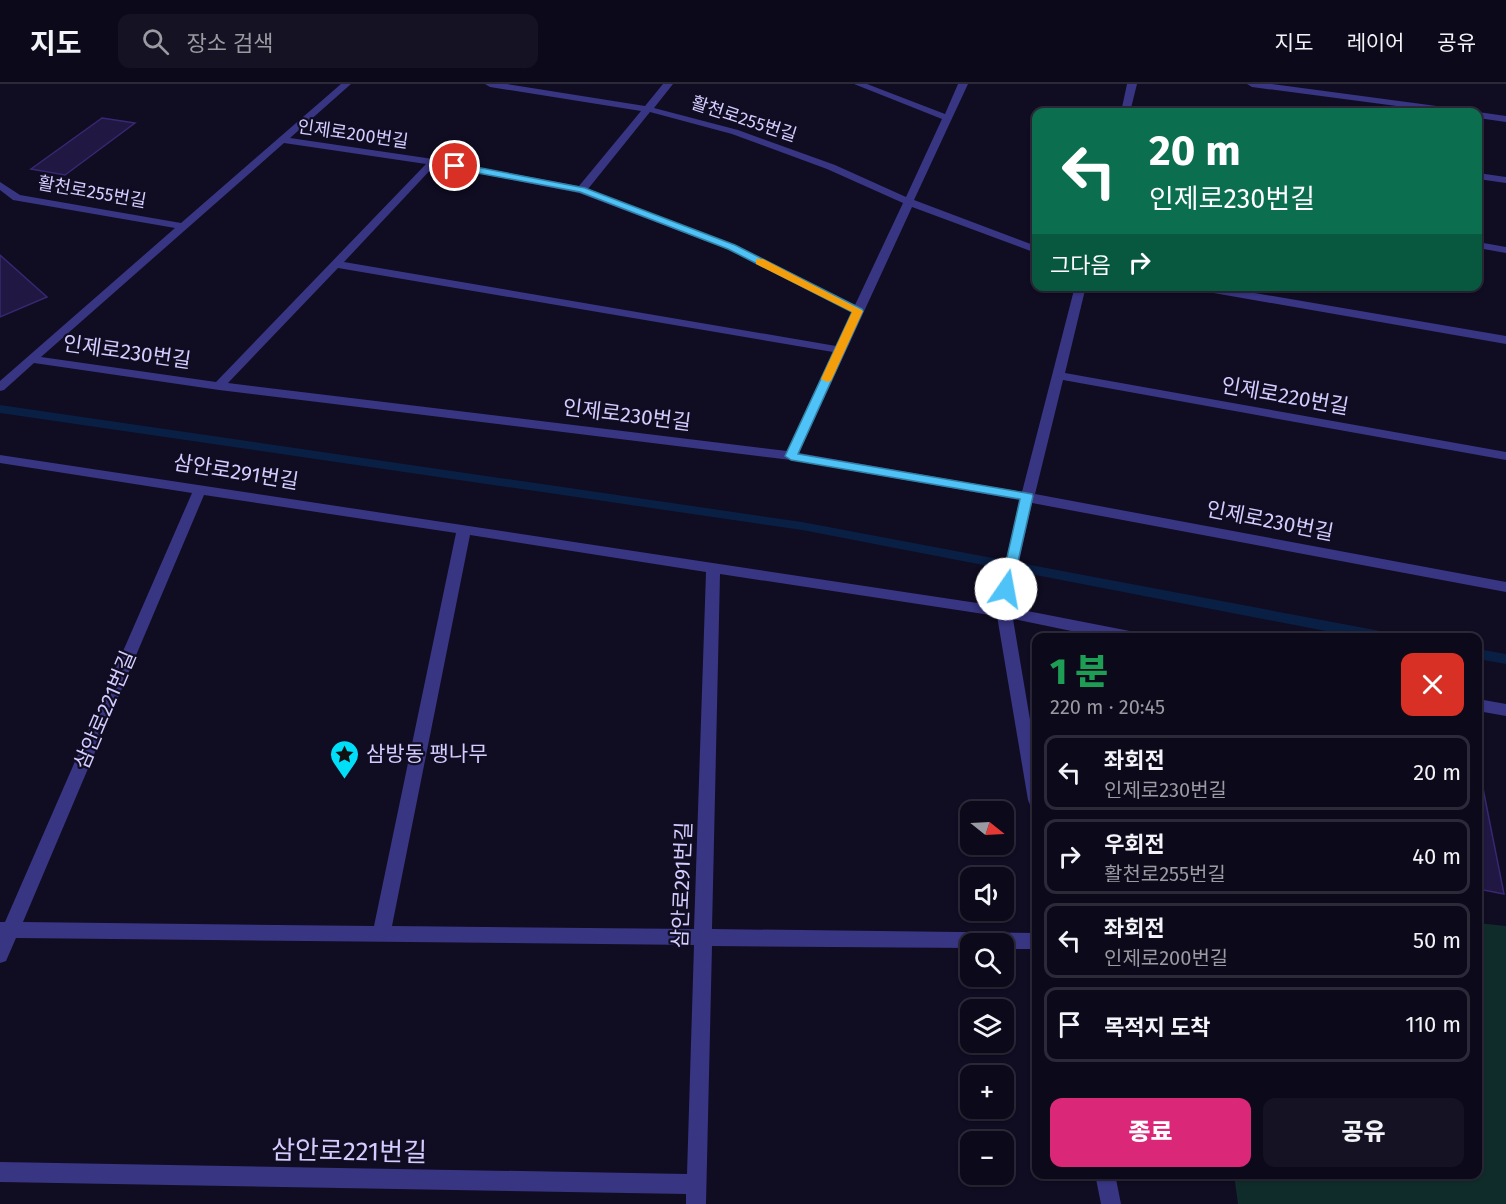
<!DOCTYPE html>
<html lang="ko">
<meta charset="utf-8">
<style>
:root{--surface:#0c091a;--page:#151223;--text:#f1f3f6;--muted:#9a9aa2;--line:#2c2a39;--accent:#db2777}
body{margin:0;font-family:"Fira Sans","Noto Sans KR",sans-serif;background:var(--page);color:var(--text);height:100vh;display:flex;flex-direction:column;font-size:22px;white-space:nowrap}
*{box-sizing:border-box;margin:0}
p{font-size:20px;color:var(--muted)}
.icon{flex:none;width:33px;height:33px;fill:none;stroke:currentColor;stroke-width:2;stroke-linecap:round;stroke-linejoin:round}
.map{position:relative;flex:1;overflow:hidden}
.side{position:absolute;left:1032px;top:549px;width:450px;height:546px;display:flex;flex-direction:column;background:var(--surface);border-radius:12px;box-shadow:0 2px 4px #0004,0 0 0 2px var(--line)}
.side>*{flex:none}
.guide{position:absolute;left:1032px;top:24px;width:450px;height:183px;border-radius:12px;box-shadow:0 2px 4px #0004,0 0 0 2px var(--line);background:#0b6e4f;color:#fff;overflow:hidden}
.needle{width:39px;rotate:108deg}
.tools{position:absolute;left:960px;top:717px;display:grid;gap:12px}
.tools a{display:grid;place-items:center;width:54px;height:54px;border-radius:12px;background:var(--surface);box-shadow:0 2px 4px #0004,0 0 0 2px var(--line);font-size:30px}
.pin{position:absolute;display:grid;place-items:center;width:51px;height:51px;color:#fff;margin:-26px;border:3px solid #fff;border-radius:50%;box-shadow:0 2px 6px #0007}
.me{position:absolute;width:66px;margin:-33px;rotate:12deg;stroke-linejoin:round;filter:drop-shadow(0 0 4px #0008)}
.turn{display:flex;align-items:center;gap:21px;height:126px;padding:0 18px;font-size:27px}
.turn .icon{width:78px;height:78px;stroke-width:2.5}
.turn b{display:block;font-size:42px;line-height:51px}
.then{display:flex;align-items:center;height:57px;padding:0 18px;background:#0003;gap:12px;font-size:22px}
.round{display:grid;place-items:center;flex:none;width:63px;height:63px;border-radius:12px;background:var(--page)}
.headline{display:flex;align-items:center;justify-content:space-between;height:102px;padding:0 18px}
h1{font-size:36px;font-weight:800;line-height:45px;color:#1e9e55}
.cta{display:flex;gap:12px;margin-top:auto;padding:12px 18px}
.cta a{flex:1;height:69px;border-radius:12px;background:var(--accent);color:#fff;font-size:24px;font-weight:800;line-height:69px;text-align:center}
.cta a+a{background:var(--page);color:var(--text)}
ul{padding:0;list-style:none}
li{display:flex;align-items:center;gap:18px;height:75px;margin:0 12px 9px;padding:0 6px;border:3px solid var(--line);border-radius:12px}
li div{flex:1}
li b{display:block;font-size:22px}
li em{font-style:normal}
header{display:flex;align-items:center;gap:36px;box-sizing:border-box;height:84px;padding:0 30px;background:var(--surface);border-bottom:2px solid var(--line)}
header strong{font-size:28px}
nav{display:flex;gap:33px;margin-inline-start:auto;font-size:21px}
.search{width:420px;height:54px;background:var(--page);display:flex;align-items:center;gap:15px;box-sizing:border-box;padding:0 21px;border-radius:12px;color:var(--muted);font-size:22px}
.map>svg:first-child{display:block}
</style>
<header>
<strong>지도</strong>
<div class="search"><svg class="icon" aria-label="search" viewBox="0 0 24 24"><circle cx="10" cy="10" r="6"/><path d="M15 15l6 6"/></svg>장소 검색</div>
<nav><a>지도</a><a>레이어</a><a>공유</a></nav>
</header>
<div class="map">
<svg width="1506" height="1120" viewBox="0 0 1506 1120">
<rect width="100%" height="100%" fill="#100c22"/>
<path fill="#0f2c2b" d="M1478,839L1506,842V1120H1238L1234,1091L1478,1090Z"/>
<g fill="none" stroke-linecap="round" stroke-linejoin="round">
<path fill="#091f44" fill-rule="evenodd" d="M0,321L802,438L1391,549L1397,554H1362L802,446L0,329Z
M1478,565L1506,570V580L1478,575Z"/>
</g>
<path fill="#211743" stroke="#372871" stroke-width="1.5" d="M102,34L135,39L65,91L31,85Z
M0,171L47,213L0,233Z
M1478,693L1481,694L1504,810L1478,805Z"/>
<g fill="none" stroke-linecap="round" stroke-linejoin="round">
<path fill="#383583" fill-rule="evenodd" d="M341,0H351L290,54L433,75L579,102L641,27L490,3L485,0H507L645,22L663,0H673L654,24L738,46L835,81L906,113L942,35L854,0H867L945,30L958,0H968L914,116L1036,162V169L912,123L799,369L1022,408L1075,202H1086L1065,289L1506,368V376L1063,296L1035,410L1506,498V508L1032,419L1013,505L1012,524L1135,548L1142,554H1105L1013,535L1036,671V723L1030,721L1028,716L997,532L720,490L712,845L1036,849V865H1004V860H970V864L712,862L706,1120H686V1110L0,1098V1078L687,1090L694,861L16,854L6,877L0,879V838H5L192,409L0,379V371L997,522L999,505L1020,416L791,376L219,306L34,279L4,306L0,307V297L175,144L13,116L0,106V98L20,111L181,139ZM650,28L732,50L827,85L903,119L855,221L735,161L588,105ZM284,59L426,80L216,298L41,273ZM435,81L579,109L727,165L852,228L836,262L344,178ZM338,184L833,268L787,367L228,299ZM204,411L456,449L374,842L23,838ZM470,451L706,488L694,845L392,842Z
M1127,0H1137L1130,28H1121Z
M1247,0H1272L1459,25L1464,28H1442L1252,3Z
M1477,28H1478L1506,32V38L1478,34Z
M1478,89L1506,93V99L1478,95Z
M1478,158L1506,163V169L1478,164Z
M1186,202H1214L1506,252V260L1191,205Z
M1478,615L1506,620V632L1478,627Z
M1095,1090H1115L1121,1120H1101Z"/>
</g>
<path fill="#4fc3f7" stroke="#337fa1" stroke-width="1.5" d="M455,79L585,104L735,161L862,225L863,227L798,370L1032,410L1033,412L1011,508H1002L1000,505L1020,415L791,376L785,372L852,228L728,165L580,108L451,84L450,82Z"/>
<path fill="#f59e0b" d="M756,175H763L863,227L831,297L827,298L821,295L852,228L756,180Z"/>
<defs>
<symbol id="sight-pin" viewBox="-11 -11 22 30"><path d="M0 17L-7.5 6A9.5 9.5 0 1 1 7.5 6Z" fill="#00def8" stroke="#100c22"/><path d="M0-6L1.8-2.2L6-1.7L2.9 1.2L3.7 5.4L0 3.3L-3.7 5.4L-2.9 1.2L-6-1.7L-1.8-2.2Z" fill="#111"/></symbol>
</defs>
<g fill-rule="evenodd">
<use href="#sight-pin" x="328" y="654" width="33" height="45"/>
</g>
<g text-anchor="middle" stroke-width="4.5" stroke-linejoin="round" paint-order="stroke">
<g font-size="18" fill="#d3cdff" stroke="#100c22">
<text transform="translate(744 35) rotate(18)" y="6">활천로255번길</text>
<text transform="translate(353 50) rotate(8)" y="6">인제로200번길</text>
<text transform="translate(92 108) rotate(10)" y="6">활천로255번길</text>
</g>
<g font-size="21" fill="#d3cdff" stroke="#100c22">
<text transform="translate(127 268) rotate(8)" y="7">인제로230번길</text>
<text transform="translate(1285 312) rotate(10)" y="7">인제로220번길</text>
<text transform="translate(627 331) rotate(7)" y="7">인제로230번길</text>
<text transform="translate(236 388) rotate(9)" y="7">삼안로291번길</text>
<text transform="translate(1270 437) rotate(11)" y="7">인제로230번길</text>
<text transform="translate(105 626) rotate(-67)" y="7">삼안로221번길</text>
<text transform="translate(682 801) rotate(-88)" y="7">삼안로291번길</text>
</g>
<g font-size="21" fill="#d3cdff" stroke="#100c22" text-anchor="start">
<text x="366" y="677">삼방동 팽나무</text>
</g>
<g font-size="26" fill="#d3cdff" stroke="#100c22">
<text transform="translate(349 1067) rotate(1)" y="9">삼안로221번길</text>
</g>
</g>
</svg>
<div class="tools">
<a><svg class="needle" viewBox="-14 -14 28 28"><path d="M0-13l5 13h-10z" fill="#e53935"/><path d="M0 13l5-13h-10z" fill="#9a9aa2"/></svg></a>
<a><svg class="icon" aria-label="sound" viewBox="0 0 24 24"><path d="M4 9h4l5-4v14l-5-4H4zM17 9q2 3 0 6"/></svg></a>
<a><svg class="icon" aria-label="search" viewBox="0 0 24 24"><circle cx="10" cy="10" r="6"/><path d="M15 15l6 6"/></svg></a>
<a><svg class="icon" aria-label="layers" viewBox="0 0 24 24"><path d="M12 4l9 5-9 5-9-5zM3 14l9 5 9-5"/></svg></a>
<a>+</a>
<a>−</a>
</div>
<div class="pin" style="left:455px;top:82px;background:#d93025"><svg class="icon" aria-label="arrive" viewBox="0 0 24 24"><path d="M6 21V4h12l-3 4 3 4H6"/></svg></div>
<svg class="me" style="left:1006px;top:505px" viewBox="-20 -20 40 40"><circle r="19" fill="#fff"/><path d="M0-13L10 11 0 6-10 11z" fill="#4fc3f7"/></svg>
<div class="guide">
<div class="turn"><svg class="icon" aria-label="left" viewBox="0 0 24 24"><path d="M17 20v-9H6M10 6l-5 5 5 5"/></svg><div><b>20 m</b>인제로230번길</div></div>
<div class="then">그다음<svg class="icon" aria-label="right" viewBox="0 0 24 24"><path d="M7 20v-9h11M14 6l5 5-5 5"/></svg></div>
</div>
<section class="side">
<div class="headline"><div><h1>1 분</h1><p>220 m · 20:45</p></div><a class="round" style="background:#d93025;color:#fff"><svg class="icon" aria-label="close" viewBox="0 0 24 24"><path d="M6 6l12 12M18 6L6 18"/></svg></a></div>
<ul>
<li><svg class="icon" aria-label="left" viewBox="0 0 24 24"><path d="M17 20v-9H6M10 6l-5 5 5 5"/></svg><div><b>좌회전</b><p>인제로230번길</p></div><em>20 m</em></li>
<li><svg class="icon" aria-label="right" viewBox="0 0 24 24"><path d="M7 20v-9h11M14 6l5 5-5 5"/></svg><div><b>우회전</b><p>활천로255번길</p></div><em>40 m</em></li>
<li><svg class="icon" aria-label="left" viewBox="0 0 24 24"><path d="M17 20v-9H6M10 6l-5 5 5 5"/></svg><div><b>좌회전</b><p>인제로200번길</p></div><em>50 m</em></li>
<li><svg class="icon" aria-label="arrive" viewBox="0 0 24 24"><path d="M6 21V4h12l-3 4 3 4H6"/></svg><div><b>목적지 도착</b></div><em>110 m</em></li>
</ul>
<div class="cta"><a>종료</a><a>공유</a></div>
</section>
</div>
